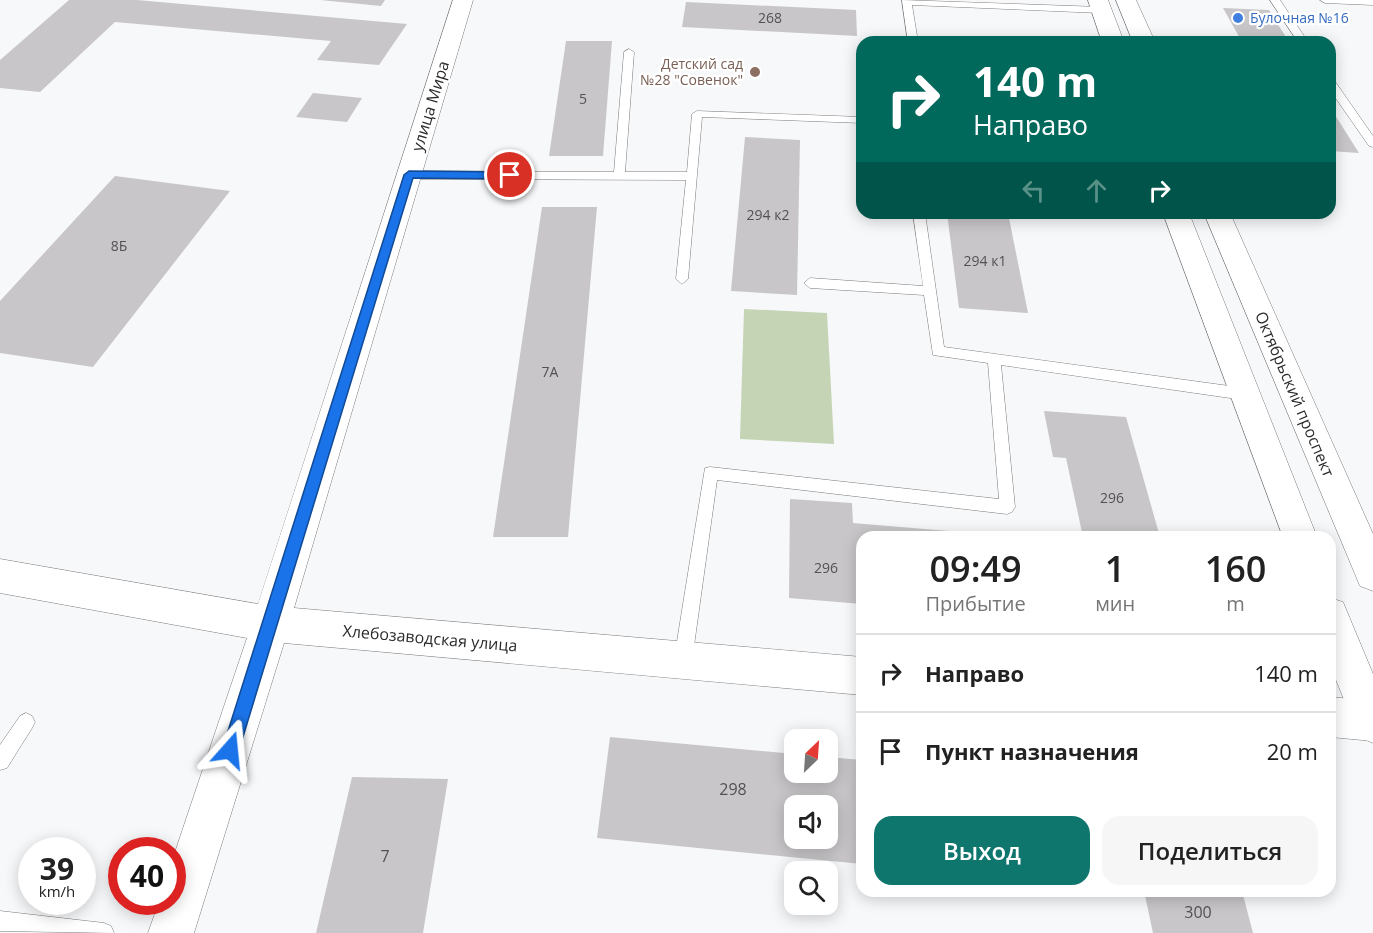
<!DOCTYPE html>
<html lang="ru">
<meta charset="utf-8">
<style>
:root{--surface:#fff;--page:#f6f6f6;--text:#222;--muted:#767676;--line:#e0e0e0;--accent:#0f766e}
body{margin:0;font-family:"Open Sans",sans-serif;background:var(--page);color:var(--text);height:100vh;display:flex;flex-direction:column;font-size:22px;white-space:nowrap}
*{box-sizing:border-box;margin:0}
p{font-size:20px;color:var(--muted)}
.icon{flex:none;width:33px;height:33px;fill:none;stroke:currentColor;stroke-width:2;stroke-linecap:round;stroke-linejoin:round}
.map{position:relative;flex:1;overflow:hidden}
.side{position:absolute;left:856px;top:531px;width:480px;height:366px;display:flex;flex-direction:column;background:var(--surface);border-radius:18px;box-shadow:0 3px 15px #0003}
.side>*{flex:none}
.hud{position:absolute;left:856px;top:36px;width:480px;height:183px;border-radius:18px;box-shadow:0 3px 15px #0003;background:#00695c;color:#fff;overflow:hidden}
.needle{width:39px;rotate:25deg}
.controls{position:absolute;left:784px;top:729px;display:grid;gap:12px}
.controls a{display:grid;place-items:center;width:54px;height:54px;border-radius:12px;background:var(--surface);box-shadow:0 3px 15px #0003;font-size:30px}
.speed{position:absolute;left:18px;top:837px;display:flex;gap:12px;font-size:30px;font-weight:700;text-align:center}
.speed>*{display:grid;place-content:center;width:78px;height:78px;border-radius:50%;background:var(--surface);box-shadow:0 3px 15px #0003;line-height:1}
.speed small{font-size:15px;font-weight:400}
.speed .limit{border:9px solid #d22;background:#fff;color:#111}
.pin{position:absolute;display:grid;place-items:center;width:51px;height:51px;color:#fff;margin:-26px;border:3px solid #fff;border-radius:50%;box-shadow:0 2px 6px #0007}
.me{position:absolute;width:66px;margin:-33px;rotate:18deg;stroke-linejoin:round;filter:drop-shadow(0 0 4px #0008)}
.turn{display:flex;align-items:center;gap:21px;height:126px;padding:0 18px;font-size:27px}
.turn .icon{width:78px;height:78px;stroke-width:2.5}
.turn b{display:block;font-size:42px;line-height:51px}
.lanes{display:flex;align-items:center;height:57px;padding:0 18px;background:#0003;justify-content:center;gap:30px;direction:ltr}
.lanes .off{opacity:.35}
.eta{display:flex;justify-content:space-evenly;align-items:center;height:102px;text-align:center}
.eta b{font-size:36px;font-weight:600;line-height:42px}
.cta{display:flex;gap:12px;margin-top:auto;padding:12px 18px}
.cta a{flex:1;height:69px;border-radius:18px;background:var(--accent);color:#fff;font-size:24px;font-weight:600;line-height:69px;text-align:center}
.cta a+a{background:var(--page);color:var(--text)}
ul{padding:0;list-style:none}
li{display:flex;align-items:center;gap:18px;height:78px;padding:0 18px;border-top:2px solid var(--line)}
li div{flex:1}
li b{display:block;font-size:22px}
li em{font-style:normal}
.map>svg:first-child{display:block}
</style>
<div class="map">
<svg width="1373" height="933" viewBox="0 0 1373 933">
<rect width="100%" height="100%" fill="#f7f8fa"/>
<path fill="#c5d4b5" d="M744,309L827,313L834,444L740,439Z"/>
<path fill="#c8c6c8" fill-rule="evenodd" d="M69,0H137L407,24L379,65L317,60L331,41L115,22L40,92L0,88V60Z
M320,0H385L381,6Z
M686,2L856,10L857,36L682,27Z
M1223,8L1269,10L1289,42H1242Z
M566,41H612L603,156H549Z
M313,93L362,98L347,122L296,117Z
M1330,107L1359,153L1330,151Z
M745,137L800,140L797,295L731,291Z
M115,176L230,191L93,367L0,353V301Z
M542,207H597L568,537H493Z
M947,213H1008L1028,313L959,308Z
M1044,411L1126,417L1160,537H1083L1066,458L1053,457Z
M790,499L852,503L853,523L1020,537H862V604L789,598Z
M610,737L795,754V772H828V757L862,760V864L597,838ZM795,806H828V838H795Z
M352,777L448,779L423,933H316Z
M1144,891H1242L1253,933H1153Z"/>
<g fill="none" stroke-linecap="round" stroke-linejoin="round">
<defs>
<path id="service" d="M902,0L1101,7L1106,10L1101,13L912,5L918,42H908Z
M1270,0H1280L1308,42H1298Z
M1320,0H1373V5L1325,3Z
M629,49L634,52L625,172H687L692,114L697,111L862,117V123L702,117L688,279L682,284L676,279L686,180L409,179L403,175L409,171L614,172L624,52Z
M1330,79L1334,80L1373,136V147L1369,146L1330,90Z
M913,213H925L944,347L1244,388L1249,390L1251,394L1249,398L1244,400L1001,365L1015,507L1012,512L1007,514L717,480L692,660L689,666L683,669L677,666L674,660L705,468L710,467L999,499L988,363L933,355L924,295L810,288L804,283L810,278L923,286Z
M26,713L32,716L35,722L32,728L7,768L0,770V745L20,716Z
M0,911L104,923L111,926L114,933L0,931Z"/>
<path id="tertiary" d="M453,0H473L294,608L862,657V695L284,643L194,933H148L159,902H172V861L247,638L0,593V559L258,604Z
M1330,697L1373,701V741L1330,737Z"/>
<path id="primary" d="M1088,0H1108L1124,42H1102Z
M1116,0H1136L1155,42H1133Z
M1163,213H1189L1317,537H1283Z
M1204,213H1230L1373,534V591L1360,586L1355,574Z
M1330,598L1343,602L1373,674V743L1359,737L1330,665Z"/>
</defs>
<use href="#service" stroke="#7a7a7c" stroke-width="1"/>
<use href="#tertiary" stroke="#7a7a7c" stroke-width="1"/>
<use href="#primary" stroke="#7a7a7c" stroke-width="1"/>
<use href="#service" fill="#fff" fill-rule="evenodd"/>
<use href="#tertiary" fill="#fff" fill-rule="evenodd"/>
<use href="#primary" fill="#fff" fill-rule="evenodd"/>
</g>
<path fill="#1a73e8" stroke="#114b97" stroke-width="1.5" d="M409,171L510,172L515,175L510,179L413,178L239,750L236,756L230,758L224,756L222,750L404,175Z"/>
<circle fill="#3f7fe0" stroke="#fff" stroke-width="2" cx="1238" cy="18" r="6"/>
<circle fill="#8d6e63" stroke="#fff" stroke-width="2" cx="755" cy="72" r="6"/>
<g text-anchor="middle" stroke-width="4.5" stroke-linejoin="round" paint-order="stroke">
<g font-size="14" fill="#525253">
<text x="770" y="23">268</text>
<text x="583" y="104">5</text>
<text x="768" y="220">294 к2</text>
<text x="119" y="251">8Б</text>
<text x="985" y="266">294 к1</text>
<text x="550" y="377">7А</text>
<text x="1112" y="503">296</text>
<text x="826" y="573">296</text>
</g>
<g font-size="14" fill="#366cbe" stroke="#fff" text-anchor="start">
<text x="1250" y="23">Булочная №16</text>
</g>
<g font-size="14" fill="#785e54" stroke="#fff" text-anchor="end">
<text x="743" y="69">Детский сад<tspan x="743" dy="16">№28 "Совенок"</tspan></text>
</g>
<g font-size="16" fill="#2b2b2c" stroke="#fff">
<text transform="translate(430 106) rotate(-73)" y="6">улица Мира</text>
<text transform="translate(1295 394) rotate(67)" y="6">Октябрьский проспект</text>
<text transform="translate(430 638) rotate(5)" y="6">Хлебозаводская улица</text>
</g>
<g font-size="16" fill="#525253">
<text x="733" y="795">298</text>
<text x="385" y="862">7</text>
<text x="1198" y="918">300</text>
</g>
</g>
</svg>
<div class="controls">
<a><svg class="needle" viewBox="-14 -14 28 28"><path d="M0-13l5 13h-10z" fill="#e53935"/><path d="M0 13l5-13h-10z" fill="#767676"/></svg></a>
<a><svg class="icon" aria-label="sound" viewBox="0 0 24 24"><path d="M4 9h4l5-4v14l-5-4H4zM17 9q2 3 0 6"/></svg></a>
<a><svg class="icon" aria-label="search" viewBox="0 0 24 24"><circle cx="10" cy="10" r="6"/><path d="M15 15l6 6"/></svg></a>
</div>
<div class="speed"><div>39<small>km/h</small></div><div class="limit">40</div></div>
<div class="pin" style="left:510px;top:175px;background:#d93025"><svg class="icon" aria-label="arrive" viewBox="0 0 24 24"><path d="M6 21V4h12l-3 4 3 4H6"/></svg></div>
<svg class="me" style="left:230px;top:750px" viewBox="-20 -20 40 40"><path d="M0-17L14 15 0 8-14 15z" fill="#1a73e8" stroke="#fff" stroke-width="4"/></svg>
<div class="hud">
<div class="turn"><svg class="icon" aria-label="right" viewBox="0 0 24 24"><path d="M7 20v-9h11M14 6l5 5-5 5"/></svg><div><b>140 m</b>Направо</div></div>
<div class="lanes"><svg class="icon off" aria-label="left" viewBox="0 0 24 24"><path d="M17 20v-9H6M10 6l-5 5 5 5"/></svg><svg class="icon off" aria-label="ahead" viewBox="0 0 24 24"><path d="M12 20V5M6 11l6-6 6 6"/></svg><svg class="icon" aria-label="right" viewBox="0 0 24 24"><path d="M7 20v-9h11M14 6l5 5-5 5"/></svg></div>
</div>
<section class="side">
<div class="eta">
<div><b>09:49</b><p>Прибытие</p></div>
<div><b>1</b><p>мин</p></div>
<div><b>160</b><p>m</p></div>
</div>
<ul>
<li><svg class="icon" aria-label="right" viewBox="0 0 24 24"><path d="M7 20v-9h11M14 6l5 5-5 5"/></svg><div><b>Направо</b></div><em>140 m</em></li>
<li><svg class="icon" aria-label="arrive" viewBox="0 0 24 24"><path d="M6 21V4h12l-3 4 3 4H6"/></svg><div><b>Пункт назначения</b></div><em>20 m</em></li>
</ul>
<div class="cta"><a>Выход</a><a>Поделиться</a></div>
</section>
</div>
